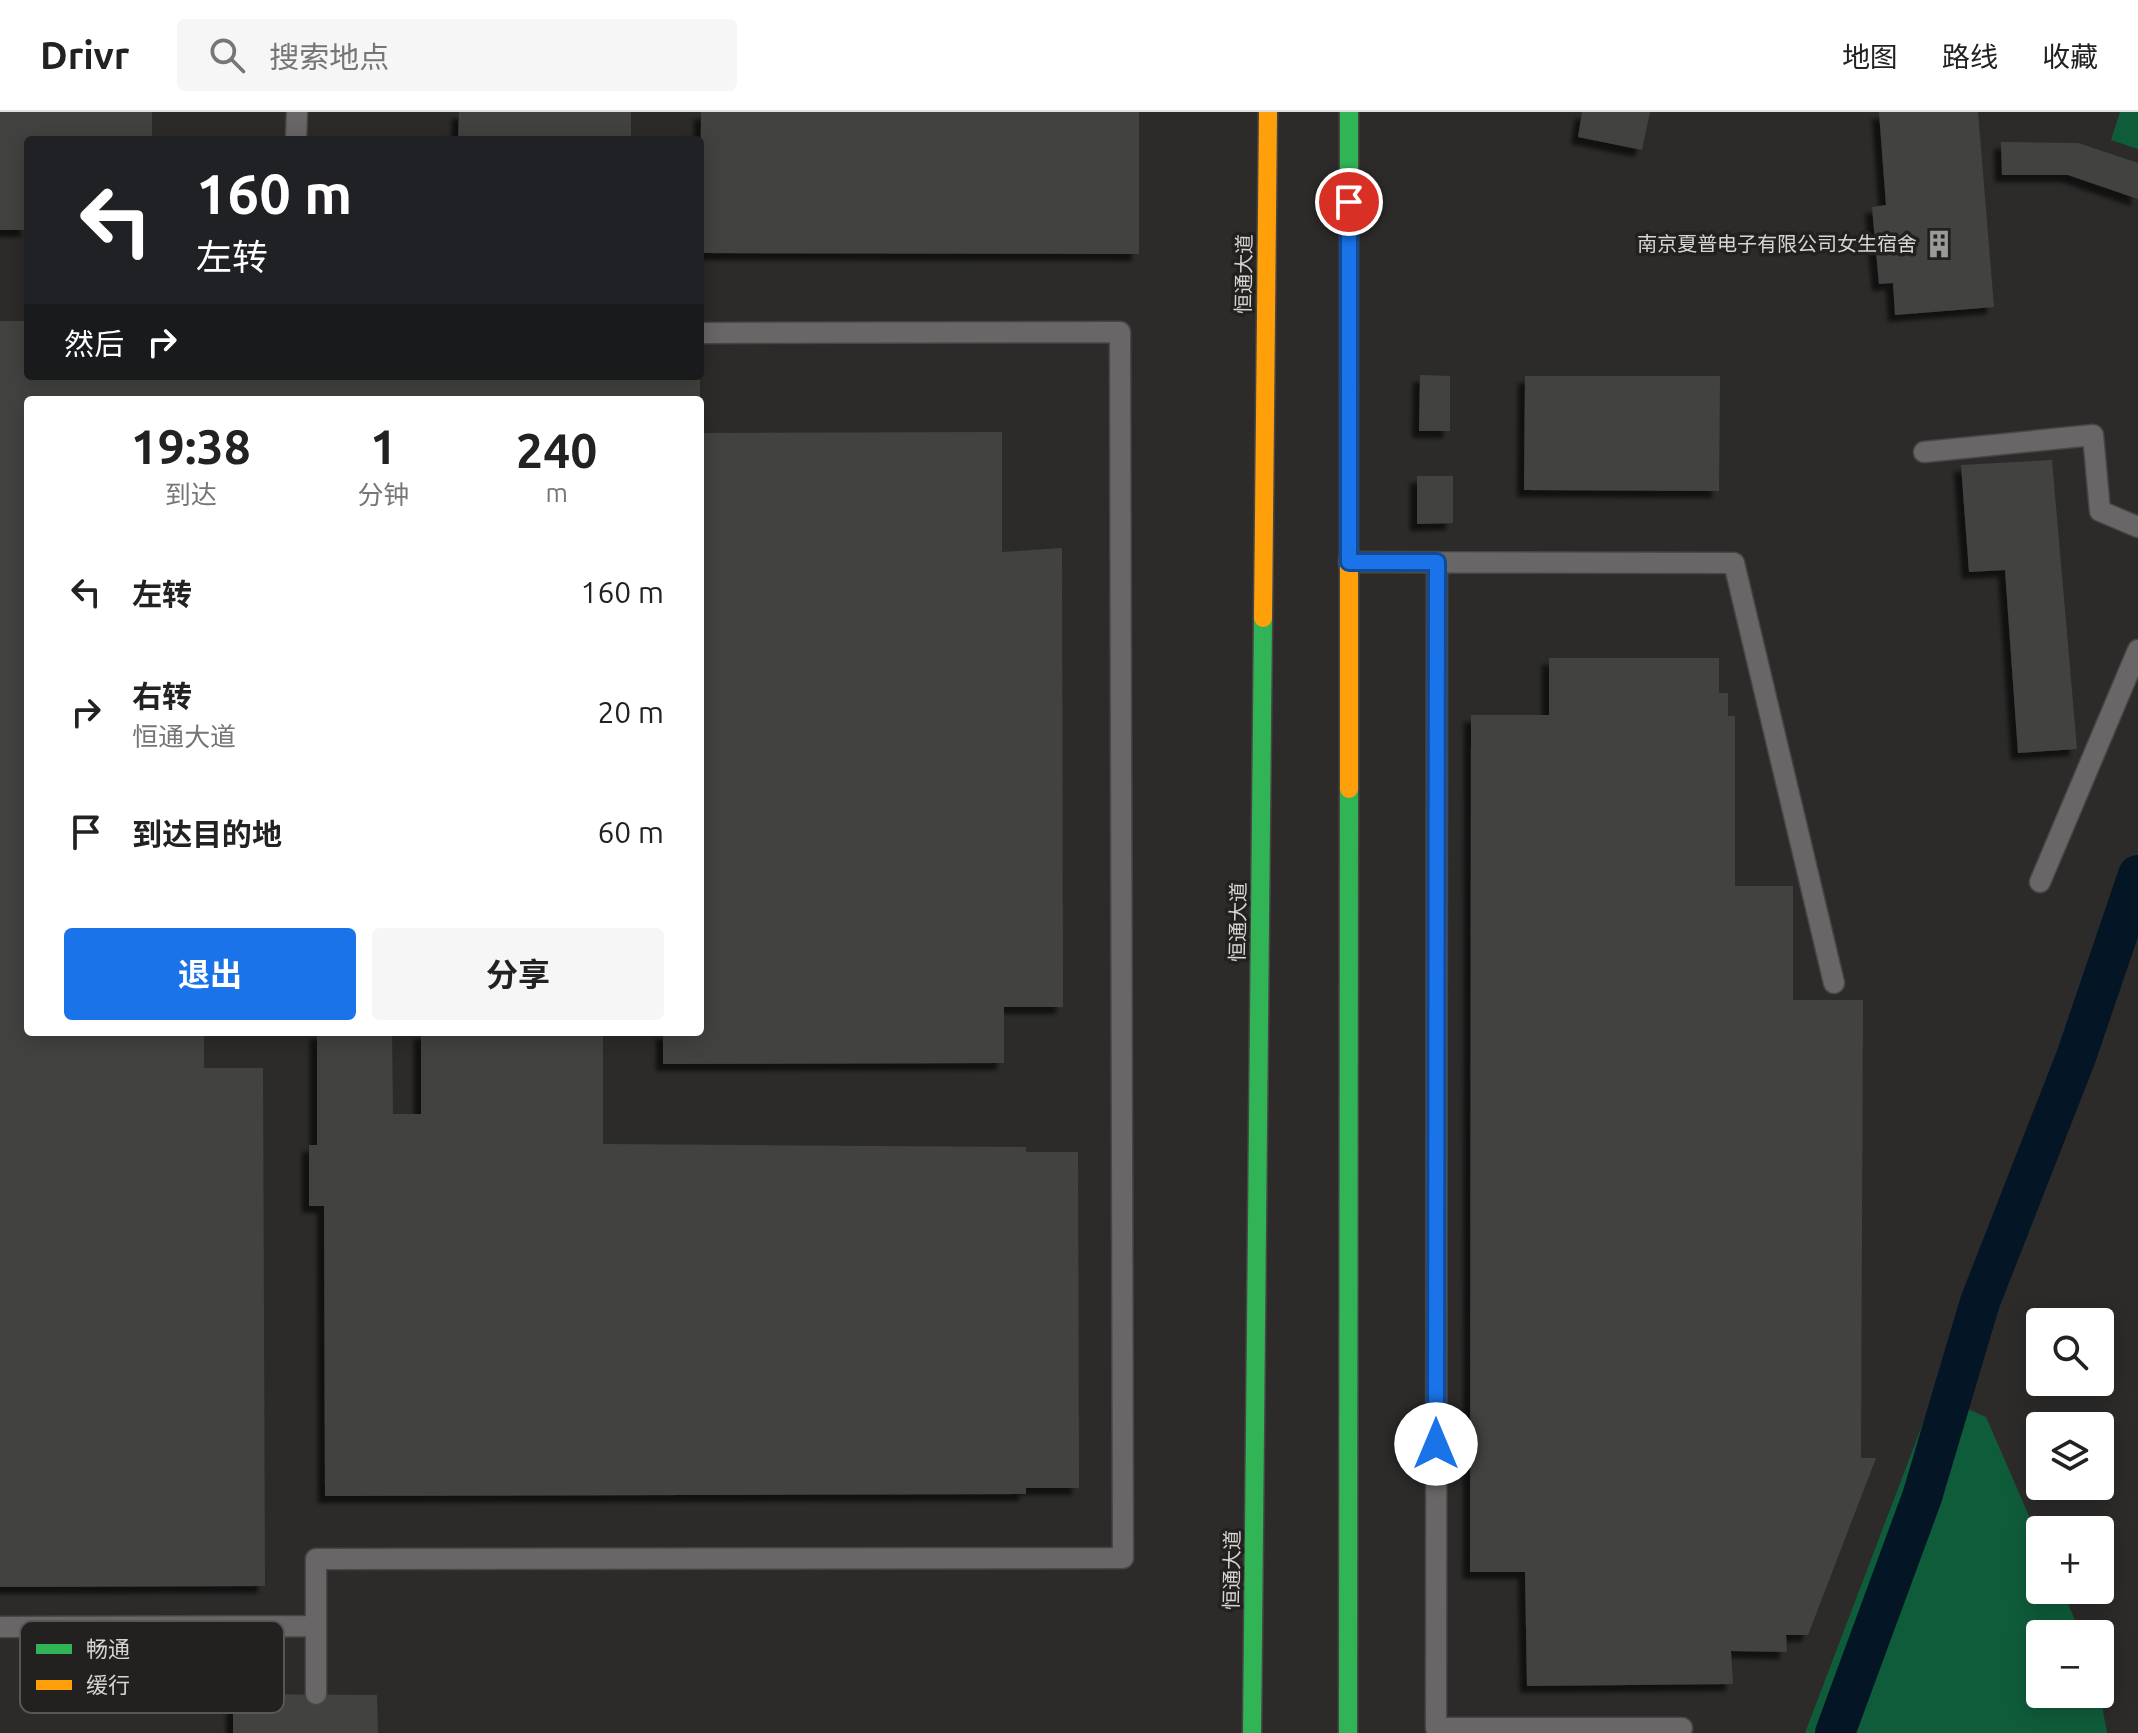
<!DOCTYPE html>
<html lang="zh">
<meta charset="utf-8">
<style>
:root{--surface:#fff;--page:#f6f6f6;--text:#222;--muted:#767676;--line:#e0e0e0;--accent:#1a73e8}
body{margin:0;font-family:Ubuntu,"Noto Sans SC",sans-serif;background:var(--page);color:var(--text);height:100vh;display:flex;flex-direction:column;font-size:30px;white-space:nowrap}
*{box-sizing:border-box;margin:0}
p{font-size:26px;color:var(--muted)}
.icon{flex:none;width:44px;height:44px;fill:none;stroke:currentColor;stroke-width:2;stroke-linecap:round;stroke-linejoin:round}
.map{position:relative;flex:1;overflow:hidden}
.details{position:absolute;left:24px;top:284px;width:680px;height:640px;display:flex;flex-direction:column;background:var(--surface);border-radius:8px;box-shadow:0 4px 20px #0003}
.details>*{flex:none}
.guide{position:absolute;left:24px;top:24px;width:680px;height:244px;border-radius:8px;box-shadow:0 4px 20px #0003;background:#202124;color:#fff;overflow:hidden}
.tools{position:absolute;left:2026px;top:1196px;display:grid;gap:16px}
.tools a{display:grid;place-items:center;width:88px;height:88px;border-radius:8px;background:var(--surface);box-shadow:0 4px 20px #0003;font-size:40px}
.pin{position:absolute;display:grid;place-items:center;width:68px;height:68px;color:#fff;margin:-34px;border:4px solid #fff;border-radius:50%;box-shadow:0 2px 8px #0007}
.me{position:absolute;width:88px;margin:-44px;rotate:0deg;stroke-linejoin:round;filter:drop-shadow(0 0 6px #0008)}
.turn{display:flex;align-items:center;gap:28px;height:168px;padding:0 40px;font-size:36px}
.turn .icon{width:104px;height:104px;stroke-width:2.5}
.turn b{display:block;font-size:56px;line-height:68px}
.then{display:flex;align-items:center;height:76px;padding:0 40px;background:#0003;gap:16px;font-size:30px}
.eta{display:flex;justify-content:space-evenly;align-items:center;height:136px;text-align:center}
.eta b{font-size:48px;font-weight:700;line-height:56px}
.button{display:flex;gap:16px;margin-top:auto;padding:16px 40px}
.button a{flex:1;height:92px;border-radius:8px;background:var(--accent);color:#fff;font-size:32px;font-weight:700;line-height:92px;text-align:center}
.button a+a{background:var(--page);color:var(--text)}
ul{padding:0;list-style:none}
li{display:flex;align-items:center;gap:24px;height:120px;padding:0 40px}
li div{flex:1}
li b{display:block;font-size:30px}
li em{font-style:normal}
header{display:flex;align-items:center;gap:48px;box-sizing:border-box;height:112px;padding:0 40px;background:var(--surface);border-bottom:2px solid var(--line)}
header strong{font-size:38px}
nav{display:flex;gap:44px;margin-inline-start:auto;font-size:28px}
.search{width:560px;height:72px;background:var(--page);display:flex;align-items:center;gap:20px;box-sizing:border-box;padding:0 28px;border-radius:8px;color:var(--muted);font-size:30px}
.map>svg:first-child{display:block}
</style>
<header>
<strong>Drivr</strong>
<div class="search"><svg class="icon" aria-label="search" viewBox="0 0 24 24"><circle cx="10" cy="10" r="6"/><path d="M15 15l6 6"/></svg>搜索地点</div>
<nav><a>地图</a><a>路线</a><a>收藏</a></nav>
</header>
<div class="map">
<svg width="2138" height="1621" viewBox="0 0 2138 1621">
<defs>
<filter id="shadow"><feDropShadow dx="-7" dy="7" stdDeviation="2" flood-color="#0009"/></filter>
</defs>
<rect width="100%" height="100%" fill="#2c2b2a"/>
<path fill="#0f5c3b" d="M2120,0H2138V37L2111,28Z
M1934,1282L1986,1305L2040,1429V1478H2062L2081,1522H2040V1582H2100L2107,1621H1805Z"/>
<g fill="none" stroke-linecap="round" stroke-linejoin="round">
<path stroke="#041626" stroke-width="40" d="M1835,1621L1922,1385L1980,1190L2076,945L2138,763"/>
</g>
<path fill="#424241" filter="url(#shadow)" d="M0,0H152V28H28V118H0Z
M459,0H631V28H458Z
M701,0H1139V142L700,141Z
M1582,0H1650L1642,38L1578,25Z
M1879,0H1978L1994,195L1895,203L1893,171L1879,172L1872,95L1886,93Z
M2001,30L2078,31L2138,51V87L2068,63H2002Z
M0,209H28V264H700V288H28V920H204V956H263L265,1474L0,1475Z
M1420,263L1450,264V319H1419Z
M1525,264H1720L1719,379L1524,378Z
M1002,320V440L1062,436L1063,895H1004V951L663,952V920H700V321Z
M2052,348L2077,637L2018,641L2005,458L1969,460L1961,353Z
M1417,364H1453V411L1417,412Z
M1549,546H1719V581H1728V604H1735V774H1793V888H1863L1861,1346H1876L1808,1523H1786L1787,1540L1731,1539L1733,1572L1527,1574L1525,1460H1470L1471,603H1549Z
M317,920H392L393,1002H421V920H603V1032L1026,1035V1040H1078L1079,1376H1026V1382L325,1384L324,1094H309V1033H317Z
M233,1582L377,1583L378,1621H233Z"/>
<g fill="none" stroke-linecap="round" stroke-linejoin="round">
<defs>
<path id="lane" d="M296,28L297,0
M1924,340L2093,323L2100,399L2138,415
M1349,450L1734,451L1834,871
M1437,450L1436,1616H1682
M2040,770L2138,538
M0,1515L316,1514
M316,1582V1447L1123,1446L1120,220L700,221"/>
<path id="fast" d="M1349,273V0
M1252,1621L1263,506
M1348,1621L1349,677"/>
<path id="slow" d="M1263,506L1268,0
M1349,677V273"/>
</defs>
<use href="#lane" stroke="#474645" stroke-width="23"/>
<use href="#fast" stroke="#474645" stroke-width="21"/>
<use href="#slow" stroke="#474645" stroke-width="21"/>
<use href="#lane" stroke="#686666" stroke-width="20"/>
<use href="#fast" stroke="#30b455" stroke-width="18"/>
<use href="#slow" stroke="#ff9f0a" stroke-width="18"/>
</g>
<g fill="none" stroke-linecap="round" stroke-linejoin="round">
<defs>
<path id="route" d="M1349,90V450H1437L1436,1332"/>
</defs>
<use href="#route" stroke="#114b97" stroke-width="20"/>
<use href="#route" stroke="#1a73e8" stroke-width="14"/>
</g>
<defs>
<symbol id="building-bare" viewBox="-9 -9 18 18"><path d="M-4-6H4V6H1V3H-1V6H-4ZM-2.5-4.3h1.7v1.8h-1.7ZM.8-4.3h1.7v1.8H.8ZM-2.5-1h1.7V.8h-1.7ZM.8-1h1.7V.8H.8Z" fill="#9a9a98" stroke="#23211f" stroke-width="2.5" paint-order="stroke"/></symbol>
</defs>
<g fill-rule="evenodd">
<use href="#building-bare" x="1919" y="112" width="40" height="40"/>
</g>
<g text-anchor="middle" stroke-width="7" stroke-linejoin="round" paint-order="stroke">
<g font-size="20" fill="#d6d5d4" stroke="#23211f" text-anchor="end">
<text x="1917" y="139">南京夏普电子有限公司女生宿舍</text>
</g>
<g font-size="20" fill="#d6d5d4" stroke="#23211f">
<text transform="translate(1244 162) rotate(-89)" y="7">恒通大道</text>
<text transform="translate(1238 810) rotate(-89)" y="7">恒通大道</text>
<text transform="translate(1232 1458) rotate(-89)" y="7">恒通大道</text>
</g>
</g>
<rect x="20" y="1509" width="264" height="92" rx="12" fill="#23211f" stroke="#595755" stroke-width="2"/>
<rect x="36" y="1532" width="36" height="10" fill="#30b455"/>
<rect x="36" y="1568" width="36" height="10" fill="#ff9f0a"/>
<g font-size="22" fill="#d6d5d4">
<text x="86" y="1545">畅通</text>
<text x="86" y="1581">缓行</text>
</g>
</svg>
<div class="tools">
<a><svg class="icon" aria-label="search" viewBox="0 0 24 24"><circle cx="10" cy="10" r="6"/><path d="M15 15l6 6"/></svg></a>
<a><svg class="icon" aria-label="layers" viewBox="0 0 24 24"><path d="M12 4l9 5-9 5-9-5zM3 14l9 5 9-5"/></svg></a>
<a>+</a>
<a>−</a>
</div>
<div class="pin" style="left:1349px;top:90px;background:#d93025"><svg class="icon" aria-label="arrive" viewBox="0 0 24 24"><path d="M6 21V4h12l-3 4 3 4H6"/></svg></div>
<svg class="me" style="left:1436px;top:1332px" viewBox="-20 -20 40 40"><circle r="19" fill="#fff"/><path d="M0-13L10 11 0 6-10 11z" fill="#1a73e8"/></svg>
<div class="guide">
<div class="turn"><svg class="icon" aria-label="left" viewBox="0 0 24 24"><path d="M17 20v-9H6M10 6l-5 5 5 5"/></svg><div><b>160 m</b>左转</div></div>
<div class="then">然后<svg class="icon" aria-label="right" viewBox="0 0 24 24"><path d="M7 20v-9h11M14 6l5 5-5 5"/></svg></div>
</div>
<section class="details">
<div class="eta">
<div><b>19:38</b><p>到达</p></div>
<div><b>1</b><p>分钟</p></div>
<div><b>240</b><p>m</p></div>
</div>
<ul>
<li><svg class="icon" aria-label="left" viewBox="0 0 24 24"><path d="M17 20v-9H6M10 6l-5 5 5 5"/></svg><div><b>左转</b></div><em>160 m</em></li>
<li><svg class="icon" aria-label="right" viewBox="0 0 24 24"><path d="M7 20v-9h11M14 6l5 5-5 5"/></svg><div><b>右转</b><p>恒通大道</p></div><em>20 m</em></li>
<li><svg class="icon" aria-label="arrive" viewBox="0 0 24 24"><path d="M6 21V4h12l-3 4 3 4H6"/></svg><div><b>到达目的地</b></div><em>60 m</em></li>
</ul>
<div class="button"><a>退出</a><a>分享</a></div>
</section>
</div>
